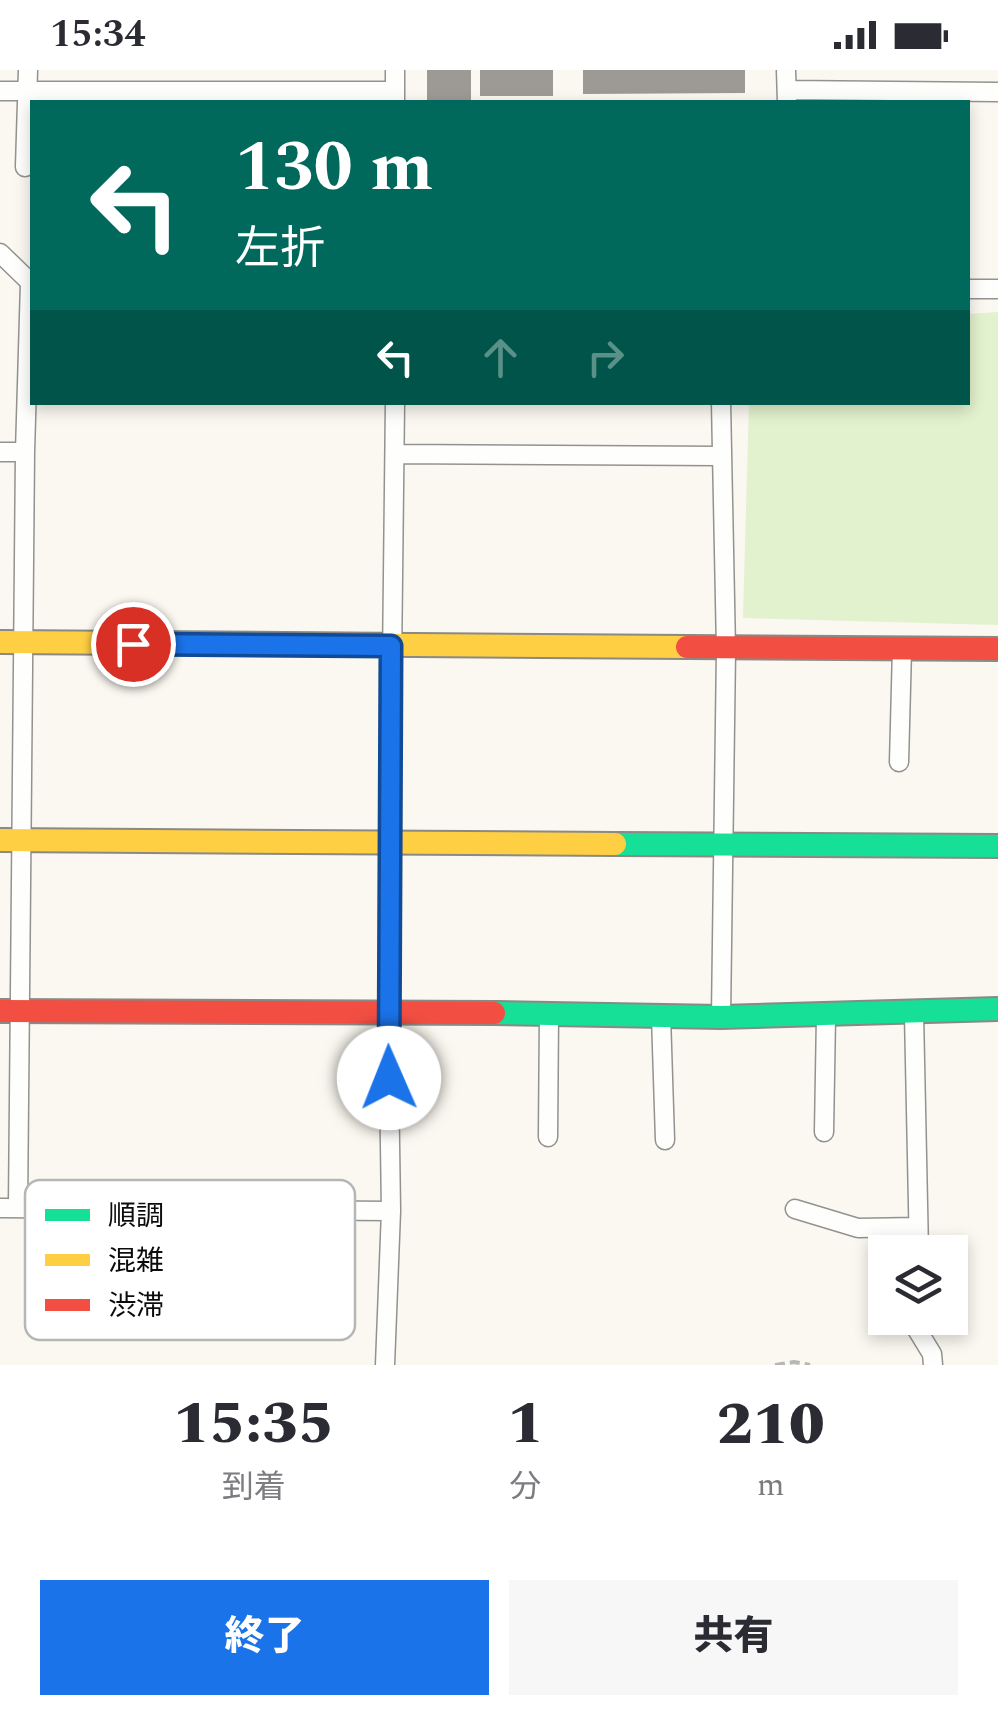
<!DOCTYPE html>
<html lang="ja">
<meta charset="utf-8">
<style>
:root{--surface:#fff;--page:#f7f7f7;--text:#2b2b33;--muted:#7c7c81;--accent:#1a73e8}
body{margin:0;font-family:Spectral,"Noto Sans JP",serif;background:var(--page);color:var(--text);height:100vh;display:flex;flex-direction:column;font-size:38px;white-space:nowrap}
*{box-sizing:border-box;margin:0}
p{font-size:32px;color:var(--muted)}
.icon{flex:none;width:55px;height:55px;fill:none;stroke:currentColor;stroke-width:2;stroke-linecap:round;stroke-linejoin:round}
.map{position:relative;height:1295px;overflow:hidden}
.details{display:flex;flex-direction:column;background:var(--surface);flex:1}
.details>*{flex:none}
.top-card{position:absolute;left:30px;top:30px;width:940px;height:305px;border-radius:0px;box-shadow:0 5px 15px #0003;background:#00695c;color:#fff;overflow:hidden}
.fabs{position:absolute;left:868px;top:1165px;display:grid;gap:20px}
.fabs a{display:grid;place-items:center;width:100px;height:100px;border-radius:0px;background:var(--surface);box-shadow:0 5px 15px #0003;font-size:50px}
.pin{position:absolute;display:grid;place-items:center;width:85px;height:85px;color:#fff;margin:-42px;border:5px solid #fff;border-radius:50%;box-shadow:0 2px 10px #0007}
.me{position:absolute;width:110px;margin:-55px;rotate:359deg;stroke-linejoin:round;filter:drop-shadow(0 0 8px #0008)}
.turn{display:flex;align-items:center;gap:35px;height:210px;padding:0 40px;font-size:45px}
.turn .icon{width:130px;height:130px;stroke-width:2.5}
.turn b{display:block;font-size:70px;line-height:85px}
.lanes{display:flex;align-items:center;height:95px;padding:0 40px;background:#0003;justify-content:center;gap:50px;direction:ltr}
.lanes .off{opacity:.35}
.eta{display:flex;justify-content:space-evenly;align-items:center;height:170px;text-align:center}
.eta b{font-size:60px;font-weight:800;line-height:70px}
.button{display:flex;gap:20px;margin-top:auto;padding:20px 40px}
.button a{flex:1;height:115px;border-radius:0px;background:var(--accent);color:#fff;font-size:40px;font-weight:800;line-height:115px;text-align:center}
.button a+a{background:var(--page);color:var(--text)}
.status{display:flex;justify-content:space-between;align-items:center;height:70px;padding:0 50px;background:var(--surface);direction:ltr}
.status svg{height:28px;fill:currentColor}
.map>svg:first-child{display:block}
</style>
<div class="status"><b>15:34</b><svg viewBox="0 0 49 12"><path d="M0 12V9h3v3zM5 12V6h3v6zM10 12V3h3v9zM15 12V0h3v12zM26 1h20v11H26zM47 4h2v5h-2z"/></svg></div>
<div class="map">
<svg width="998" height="1295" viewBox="0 0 998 1295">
<rect width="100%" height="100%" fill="#faf8f0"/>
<path fill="#e2f1ce" d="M998,242V555L743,548L749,333L968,332V244Z"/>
<path fill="#9d9a96" d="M427,0H471V32H427Z
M480,0H553V26H480Z
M583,0H745V23L583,24Z"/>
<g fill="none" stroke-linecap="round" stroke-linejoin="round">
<defs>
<path id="street" d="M395,0V32
M786,0L787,32
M787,20L998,22
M0,21H395
M25,97L28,0
M0,183L32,214
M968,219H998
M721,332L726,580L721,947
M0,382H25
M395,384L720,386
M899,692L902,579
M914,944L919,1182
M661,946L665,1070
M824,1062L826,946
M548,1067L549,944
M0,1138L391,1141
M18,1138L25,382L30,213
M795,1139L858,1158L918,1157
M910,1248L932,1284L933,1295
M385,1295L391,1141L388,941L395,332"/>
<path id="fast" d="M615,774L998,776
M494,943L721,947L998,939"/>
<path id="slow" d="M0,572L687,577
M0,770L615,774"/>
<path id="jam" d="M687,577L998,579
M0,941L494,943"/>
</defs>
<use href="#street" stroke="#93928f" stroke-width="21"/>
<use href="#fast" stroke="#8a8985" stroke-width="26"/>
<use href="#slow" stroke="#8a8985" stroke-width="26"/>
<use href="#jam" stroke="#8a8985" stroke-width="26"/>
<path stroke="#b7b7b5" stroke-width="4" stroke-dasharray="10 5" stroke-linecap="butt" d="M775,1295L794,1292L810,1295"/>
<use href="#street" stroke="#fefefd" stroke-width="18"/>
<use href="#fast" stroke="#16e098" stroke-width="22"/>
<use href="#slow" stroke="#ffcf43" stroke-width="22"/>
<use href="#jam" stroke="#f24e42" stroke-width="22"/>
</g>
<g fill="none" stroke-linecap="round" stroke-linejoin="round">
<defs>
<path id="route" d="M133,574L391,576L389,1008"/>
</defs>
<use href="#route" stroke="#114b97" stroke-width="25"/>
<use href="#route" stroke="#1a73e8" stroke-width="18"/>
</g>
<rect x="25" y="1110" width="330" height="160" rx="15" fill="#fff" stroke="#b6b6b6" stroke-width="2.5"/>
<rect x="45" y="1139" width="45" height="12" fill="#16e098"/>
<rect x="45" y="1184" width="45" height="12" fill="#ffcf43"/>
<rect x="45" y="1229" width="45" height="12" fill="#f24e42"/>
<g font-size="28" fill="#0c0c0c">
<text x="108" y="1155">順調</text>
<text x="108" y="1200">混雑</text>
<text x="108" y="1245">渋滞</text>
</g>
</svg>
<div class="fabs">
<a><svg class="icon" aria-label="layers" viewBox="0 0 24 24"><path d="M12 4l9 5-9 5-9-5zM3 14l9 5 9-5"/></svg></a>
</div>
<div class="pin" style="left:133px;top:574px;background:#d93025"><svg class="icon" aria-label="arrive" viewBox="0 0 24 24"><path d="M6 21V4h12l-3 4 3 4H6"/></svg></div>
<svg class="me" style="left:389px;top:1008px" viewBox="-20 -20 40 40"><circle r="19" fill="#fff"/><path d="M0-13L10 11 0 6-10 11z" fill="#1a73e8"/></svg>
<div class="top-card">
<div class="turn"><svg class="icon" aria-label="left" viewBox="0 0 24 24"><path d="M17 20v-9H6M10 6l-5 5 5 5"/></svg><div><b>130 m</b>左折</div></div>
<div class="lanes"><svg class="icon" aria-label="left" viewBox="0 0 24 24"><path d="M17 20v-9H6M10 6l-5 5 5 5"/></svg><svg class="icon off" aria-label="ahead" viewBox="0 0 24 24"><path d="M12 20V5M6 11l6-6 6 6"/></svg><svg class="icon off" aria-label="right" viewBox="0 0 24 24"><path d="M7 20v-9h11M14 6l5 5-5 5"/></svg></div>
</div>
</div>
<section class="details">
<div class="eta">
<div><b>15:35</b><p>到着</p></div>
<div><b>1</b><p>分</p></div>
<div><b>210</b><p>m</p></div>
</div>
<div class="button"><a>終了</a><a>共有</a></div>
</section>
